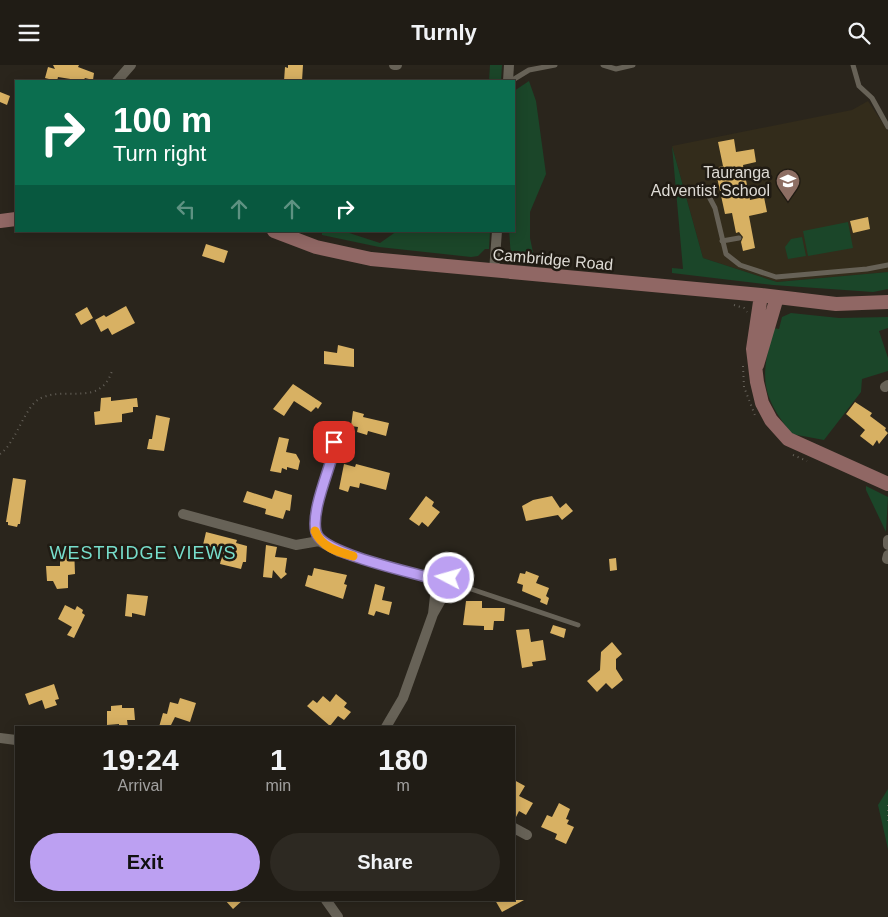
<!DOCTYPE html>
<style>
:root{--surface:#201c15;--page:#2d2922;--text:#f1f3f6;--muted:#a2a1a0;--line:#3d3a34;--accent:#bca0f2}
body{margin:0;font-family:Helvetica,sans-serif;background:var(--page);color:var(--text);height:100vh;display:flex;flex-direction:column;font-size:19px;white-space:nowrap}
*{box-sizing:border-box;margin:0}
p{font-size:16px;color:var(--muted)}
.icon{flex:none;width:28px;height:28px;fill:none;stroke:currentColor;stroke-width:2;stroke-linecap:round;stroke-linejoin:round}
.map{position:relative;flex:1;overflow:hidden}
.drawer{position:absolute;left:15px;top:661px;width:500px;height:175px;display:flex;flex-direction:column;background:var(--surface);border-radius:0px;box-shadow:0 2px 12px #0003,0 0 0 1px var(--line)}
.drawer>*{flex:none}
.guide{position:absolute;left:15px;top:15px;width:500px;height:152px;border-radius:0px;box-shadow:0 2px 12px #0003,0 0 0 1px var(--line);background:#0b6e4f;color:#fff;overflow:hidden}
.pin{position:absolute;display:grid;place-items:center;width:42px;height:42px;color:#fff;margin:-21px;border-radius:10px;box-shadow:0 2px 8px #0006}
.me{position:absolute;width:55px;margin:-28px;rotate:276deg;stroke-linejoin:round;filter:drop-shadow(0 0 4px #0008)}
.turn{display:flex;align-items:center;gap:18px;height:105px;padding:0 15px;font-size:22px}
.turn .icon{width:65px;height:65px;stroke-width:2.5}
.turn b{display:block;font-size:35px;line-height:42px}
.lanes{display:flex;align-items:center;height:48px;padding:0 15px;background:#0003;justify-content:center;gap:25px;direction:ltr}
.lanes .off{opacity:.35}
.eta{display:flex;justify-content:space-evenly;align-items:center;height:85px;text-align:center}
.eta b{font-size:30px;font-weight:600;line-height:35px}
.button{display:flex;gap:10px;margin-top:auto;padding:10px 15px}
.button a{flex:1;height:58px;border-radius:30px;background:var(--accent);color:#111;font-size:20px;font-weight:600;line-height:58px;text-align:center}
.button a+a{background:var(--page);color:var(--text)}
header{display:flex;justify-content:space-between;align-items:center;height:65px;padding:0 15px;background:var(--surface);font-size:22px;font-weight:600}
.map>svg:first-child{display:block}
</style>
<header><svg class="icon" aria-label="menu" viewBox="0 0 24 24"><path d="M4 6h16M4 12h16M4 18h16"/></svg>Turnly<svg class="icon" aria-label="search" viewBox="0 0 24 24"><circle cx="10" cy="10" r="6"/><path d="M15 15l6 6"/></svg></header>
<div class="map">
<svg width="888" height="852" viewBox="0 0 888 852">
<rect width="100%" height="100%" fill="#2a251c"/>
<path fill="#332c1b" d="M868,36L888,66V207L777,217L703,193L672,81L852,45Z"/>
<path fill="#1b4629" d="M490,0H502L501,16H489Z
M529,16L536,36L546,109L530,147V173L535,197C506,193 512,193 509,166H514V26Z
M672,81L703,193L777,217L888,207V224L873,227L773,220L672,208V203L683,204Z
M848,157L853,183L808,191L803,166Z
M322,166H343L380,178L397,166H490L489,184H485L478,191L471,192L379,182L322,170Z
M802,172L806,191L788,194L785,182L791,174Z
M791,248L839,253L888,252V263L879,266L888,293V306L862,314L861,327L824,375L792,369C760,329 760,312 774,263L779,264L782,252Z
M866,421L888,432L886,467L866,425Z
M888,724V784L878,740Z"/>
<path fill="#d8b163" d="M53,0H79L78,2L94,8L93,15L85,13L83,16L58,12L57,16L45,13L48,2L55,4Z
M288,0H303L302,16H284L285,2L288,3Z
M0,27L10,31L7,40L0,37Z
M734,74L736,87L754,84L756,97L743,100L750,135L764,132L767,147L749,151L755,183L743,186L741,177L743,172L739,167L736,168L732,148L725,149L715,103L723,101L718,77Z
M868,152L870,164L853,168L850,156Z
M206,179L228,186L224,198L202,191Z
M126,241L135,258L112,270L108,263L101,267L95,255L104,250L106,252Z
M87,242L93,253L81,260L75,249Z
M338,280L354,284V302L324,299V286L337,288Z
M293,319L322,338L318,344L316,342L311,347L294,336L284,351L273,344Z
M111,332V336L137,333L138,342H133V347L122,349V357L95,360L94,347L100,346L101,333Z
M855,337L872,348L870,351L886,363L885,365L888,368L879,379L877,375L873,381L860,371L865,365L846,349Z
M353,346L364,349L363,352L389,358L386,371L368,366L367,370L357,367L358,362L351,361Z
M156,350L170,353L164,386L147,384L149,374H152Z
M279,372L289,374L286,387L296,389L300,396L298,405L287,402V405L282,403L281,408L270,406Z
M344,399L355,402L356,399L390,408L386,425L360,418L359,423L350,421L348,427L339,424Z
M13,413L26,415L20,459H18L17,462L8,460V457H6Z
M275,425L292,430L290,446L286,445L283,454L265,449L266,444L243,437L247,426L272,434Z
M426,431L434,437L432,441L440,447L428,462L422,457L419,461L409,454Z
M552,431L560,443L566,438L573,446L562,455L558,450L526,456L522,441L533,435Z
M206,467L237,475L236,478L247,481L246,497H243L241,504L220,499L223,486L203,480Z
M266,480L277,482L275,492L287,493L285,507L287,509L281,514L273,505L272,513L263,512Z
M74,482L75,509L68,510V523L57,524L53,516H47L46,501H60V483Z
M616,493L617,505L610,506L609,494Z
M314,503L347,510L344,519L347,520L343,534L305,521L308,510L312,511Z
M526,506L539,511L536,518L549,523L546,531L549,533L547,540L540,537L541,534L522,526L523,520L517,518L520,508L525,509Z
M375,519L385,522L382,535L392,537L389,550L376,546L374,551L368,549Z
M127,529L148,531L145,551L132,548V552L125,551Z
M466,536H482V543H505L504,556H494L493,565H484V561L463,560Z
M65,540L75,545L77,541L83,545L82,548L85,550L74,573L67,570L72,562L58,554Z
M553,560L566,564L564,573L550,568Z
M529,564L531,577L543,575L546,595L532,597L533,601L522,603L516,565Z
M612,577L622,589L616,594V604L623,615L612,624L606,618L597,627L587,616L600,605L601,587Z
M54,619L59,634L55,635L57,640L45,644L42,635L29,640L25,629Z
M336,629L347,638L344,642L351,647L344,655L338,651L330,661L307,641L313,635L317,638L323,631L330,637Z
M180,633L196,638L190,657L175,652L170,662H159L163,648L167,649L170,637L178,639Z
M122,640V643H134L135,655H127L128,662H119V659L107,660V646H111V641Z
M514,715L525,721L519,731L533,738L526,750L519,746L514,756Z
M559,738L570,744L566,754L569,755L567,759L574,762L566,779L555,774L557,769L541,762L547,750L552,752Z
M225,835H243L233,844Z
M495,835H524L502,847Z"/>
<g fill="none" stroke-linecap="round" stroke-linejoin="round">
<path stroke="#66625a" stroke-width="2" stroke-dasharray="1 4" stroke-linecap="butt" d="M734,240L744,243L747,247
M743,301L744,322L756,353
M0,389C17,377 24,341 41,333C67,321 100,342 112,306
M793,390L807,396
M888,740V759"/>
<path stroke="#676257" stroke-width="5" d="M603,0L616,4L633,0
M853,0L859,21L872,33L888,62
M511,16L529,5L555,0
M704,122L715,143L726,189L740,200L776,212L867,204L888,200
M722,176L739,173
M319,476C306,443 334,410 333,377
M451,520L471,524L578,560"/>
<path stroke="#676257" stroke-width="10" d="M394,0H397
M117,16L131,0
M508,16L509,0
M494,206L497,166
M885,322L888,320
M183,449L296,480L319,476L339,487L437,515
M888,475V480
M887,494L888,490
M435 519a8 8 0 1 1 16 0a8 8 0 1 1-16 0Z
M433,549L436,522
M386,662L403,633L433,549L446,526
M0,673L16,675
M514,763L527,770
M326,835L338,852"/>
<path stroke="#906764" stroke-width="14" d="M0,156L16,154
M274,166L316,182L371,194L761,230L836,239L888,237
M761,230L753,284L757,317L762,338L771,355L788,374L888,419
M757,300L777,232"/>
</g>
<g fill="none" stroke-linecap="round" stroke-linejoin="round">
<defs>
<path id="route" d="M334,377V385C329,406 311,446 316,467C321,489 413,507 437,515L442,511L449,513"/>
</defs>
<use href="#route" stroke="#7a689d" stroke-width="12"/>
<use href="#route" stroke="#bca0f2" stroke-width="9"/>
<path stroke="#f59e0b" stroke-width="9" d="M315,466C321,482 338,487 353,491"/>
</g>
<defs>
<symbol id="school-pin" viewBox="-11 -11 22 30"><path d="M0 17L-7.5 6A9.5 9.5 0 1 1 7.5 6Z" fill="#8d6e63" stroke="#201b13"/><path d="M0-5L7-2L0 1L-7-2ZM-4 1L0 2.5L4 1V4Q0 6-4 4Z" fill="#fff"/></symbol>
</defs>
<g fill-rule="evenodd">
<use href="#school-pin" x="774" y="102" width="28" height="38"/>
</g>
<g text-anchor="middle" stroke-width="5" stroke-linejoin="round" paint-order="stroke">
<g font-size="16" fill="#dedbd5" stroke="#201b13" text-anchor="end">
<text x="770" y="113">Tauranga<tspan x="770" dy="18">Adventist School</tspan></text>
</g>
<g font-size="16" fill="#dedbd5" stroke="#201b13">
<text transform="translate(553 194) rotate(5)" y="6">Cambridge Road</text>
</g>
<g font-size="18" letter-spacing="1" fill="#77decc" stroke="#201b13">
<text x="143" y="494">WESTRIDGE VIEWS</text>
</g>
</g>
</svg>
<div class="pin" style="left:334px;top:377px;background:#d93025"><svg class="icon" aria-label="arrive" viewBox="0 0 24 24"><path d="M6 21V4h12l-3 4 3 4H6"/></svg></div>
<svg class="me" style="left:449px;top:513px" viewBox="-20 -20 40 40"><circle r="17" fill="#bca0f2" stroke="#fff" stroke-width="3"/><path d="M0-11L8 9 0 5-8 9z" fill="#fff"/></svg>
<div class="guide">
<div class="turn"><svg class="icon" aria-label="right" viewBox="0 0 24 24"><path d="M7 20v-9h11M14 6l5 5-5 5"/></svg><div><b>100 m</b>Turn right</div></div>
<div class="lanes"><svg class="icon off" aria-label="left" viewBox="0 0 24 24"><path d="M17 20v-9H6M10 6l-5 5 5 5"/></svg><svg class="icon off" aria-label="ahead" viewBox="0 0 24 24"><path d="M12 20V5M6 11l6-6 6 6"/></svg><svg class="icon off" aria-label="ahead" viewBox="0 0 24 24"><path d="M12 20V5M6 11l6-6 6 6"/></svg><svg class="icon" aria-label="right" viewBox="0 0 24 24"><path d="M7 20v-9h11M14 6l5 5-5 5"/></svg></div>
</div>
<section class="drawer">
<div class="eta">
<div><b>19:24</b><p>Arrival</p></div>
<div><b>1</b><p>min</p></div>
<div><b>180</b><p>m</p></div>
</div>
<div class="button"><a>Exit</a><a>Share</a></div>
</section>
</div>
